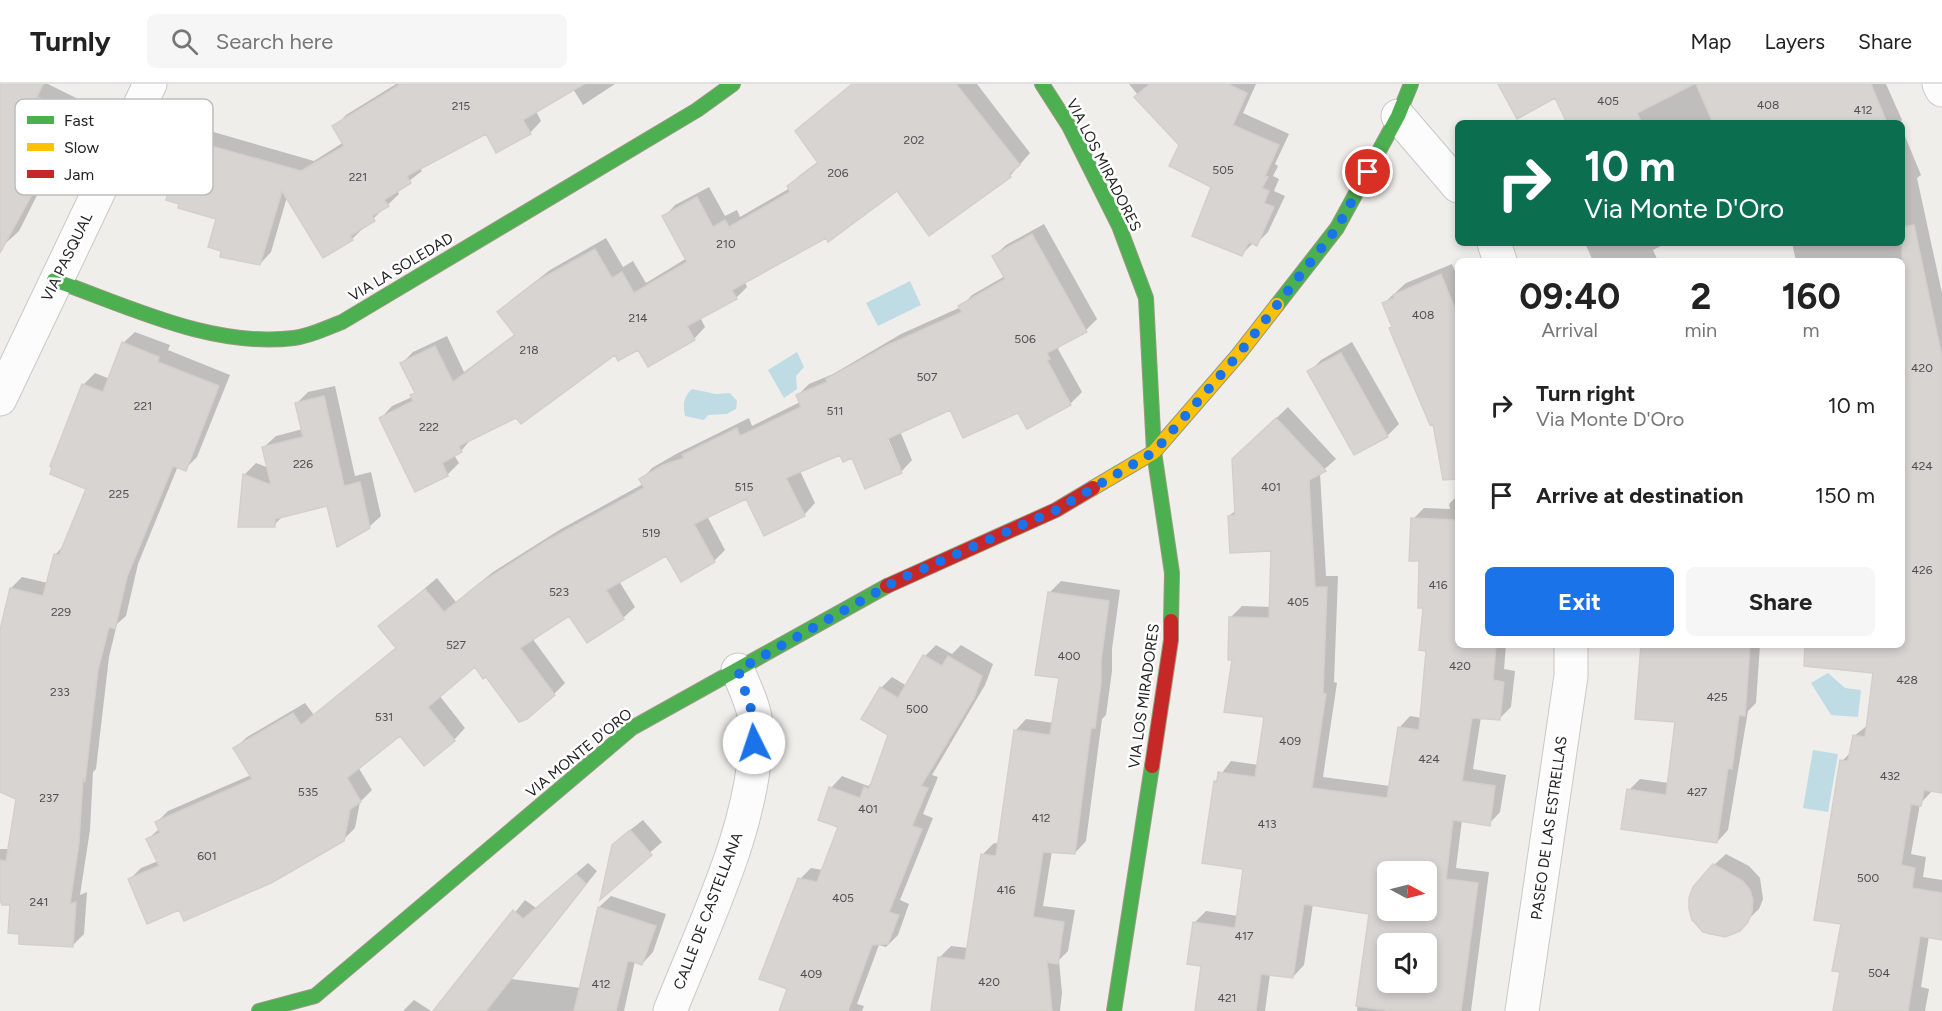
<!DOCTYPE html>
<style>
:root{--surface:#fff;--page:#f6f6f6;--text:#222;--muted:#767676;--line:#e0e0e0;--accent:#1a73e8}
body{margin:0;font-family:Figtree,sans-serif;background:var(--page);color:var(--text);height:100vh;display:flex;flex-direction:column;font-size:22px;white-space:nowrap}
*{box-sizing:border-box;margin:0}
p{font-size:20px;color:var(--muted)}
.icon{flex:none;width:33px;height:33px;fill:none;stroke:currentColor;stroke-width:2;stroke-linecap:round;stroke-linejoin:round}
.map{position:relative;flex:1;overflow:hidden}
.sheet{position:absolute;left:1455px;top:174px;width:450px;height:390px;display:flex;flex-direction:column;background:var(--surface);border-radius:9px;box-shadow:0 3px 9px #0003}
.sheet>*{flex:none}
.guide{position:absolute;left:1455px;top:36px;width:450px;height:126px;border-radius:9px;box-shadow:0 3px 9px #0003;background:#0b6e4f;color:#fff;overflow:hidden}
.needle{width:39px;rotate:97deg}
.buttons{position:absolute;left:1377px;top:777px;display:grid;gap:12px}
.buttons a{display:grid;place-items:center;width:60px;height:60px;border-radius:9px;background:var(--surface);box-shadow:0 3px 9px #0003;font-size:30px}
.pin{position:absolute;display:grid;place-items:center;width:51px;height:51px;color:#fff;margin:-26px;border:3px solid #fff;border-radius:50%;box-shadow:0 2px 6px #0007}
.me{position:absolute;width:66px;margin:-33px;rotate:356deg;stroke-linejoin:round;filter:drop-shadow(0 0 4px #0008)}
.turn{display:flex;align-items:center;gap:21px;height:126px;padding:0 30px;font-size:27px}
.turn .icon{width:78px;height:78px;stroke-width:2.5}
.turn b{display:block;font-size:42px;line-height:51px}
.eta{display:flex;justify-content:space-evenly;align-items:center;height:102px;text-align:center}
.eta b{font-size:36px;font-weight:700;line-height:42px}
.action{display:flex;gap:12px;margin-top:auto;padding:12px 30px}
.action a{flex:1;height:69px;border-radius:9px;background:var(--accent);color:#fff;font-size:24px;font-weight:700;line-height:69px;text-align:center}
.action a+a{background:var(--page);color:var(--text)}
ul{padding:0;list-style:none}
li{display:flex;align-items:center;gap:18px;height:90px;padding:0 30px}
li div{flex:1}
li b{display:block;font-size:22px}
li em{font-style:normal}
header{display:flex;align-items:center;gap:36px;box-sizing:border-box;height:84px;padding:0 30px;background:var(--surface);border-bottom:2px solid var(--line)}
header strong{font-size:28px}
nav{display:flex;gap:33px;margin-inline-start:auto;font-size:21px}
.search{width:420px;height:54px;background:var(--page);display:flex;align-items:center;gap:15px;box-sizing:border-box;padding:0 21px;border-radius:9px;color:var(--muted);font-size:22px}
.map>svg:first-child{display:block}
</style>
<header>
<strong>Turnly</strong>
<div class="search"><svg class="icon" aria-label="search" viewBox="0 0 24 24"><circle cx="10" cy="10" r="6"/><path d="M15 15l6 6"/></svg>Search here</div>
<nav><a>Map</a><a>Layers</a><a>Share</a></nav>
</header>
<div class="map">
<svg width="1942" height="927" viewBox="0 0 1942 927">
<rect width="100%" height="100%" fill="#f0eeeb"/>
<path fill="#bfdbe3" d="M910,197L921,221L878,242L866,219Z
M797,268L804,283L796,292L797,305L784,314L768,286Z
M692,305L716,310L730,309L737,317L736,325L727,330L708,331L704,336L685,332C683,321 683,313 692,305Z
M1828,589L1845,604L1861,606L1858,633L1831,631L1811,599Z
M1813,666L1838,670L1828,728L1803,724Z"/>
<path fill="#0003" fill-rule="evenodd" d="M0,0H48L84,18L19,147L7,158L0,155Z
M396,0H615L583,21L573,5L536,27L541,37L530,49L486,48L420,84L422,87L397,106L399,110L352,155L287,113L271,168L260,180L182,67L193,55L200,57L210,47L314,77L344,58L334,43L346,31Z
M852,0H977L1030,69L1010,92L929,150L897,104L826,153L745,198L747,203L736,214L700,233L705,243L694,255L615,269L516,332L472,354L461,367L454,371L459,379L447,391L381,334L392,322L412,313L416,308L402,279L413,268L447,252L464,288L515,250L499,228L510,217L550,186L606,154L623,183L633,177L646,199L687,174L664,133L675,121L709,103L725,132L737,126L740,133L790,104L789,102L800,91L819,77L797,47Z
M1129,0H1256L1243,29L1289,50L1275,80L1278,82L1273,92L1279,95L1274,107L1285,112L1268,148L1256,160L1254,158L1242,170L1213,103Z
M1500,0H1886L1902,36L1900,39H1567L1555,12Z
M1902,45L1921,91L1917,94L1942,209V708L1933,706L1920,720L1911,770L1926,773L1923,793L1942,796V853L1929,852L1921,903L1929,905L1925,927H1835L1842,887V677L1852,667L1854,652L1868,641L1874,587L1837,561H1902V177H1796L1792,159H1902Z
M1044,140L1097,235L1086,246L1060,261L1058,265L1082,308L1070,320L1028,343L1019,328L951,324L900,347L912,376L901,388L841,370L800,387L815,419L804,431L747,413L707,432L725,466L714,477L666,470L619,497L635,523L623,534L570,530L532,554L565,599L554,610L486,591L475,581L439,611L465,644L454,656L424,680L400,650L358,683L372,706L360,718L355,744L343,756L180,824L129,796L141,784L158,777L148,755L160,744L157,738L168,727L251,691L235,664L247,653L305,619L314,631L397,563L380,542L437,494L456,518L493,488L561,445L643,400L641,396L652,384L676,370L749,334L752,342L800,318L798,311L809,300L833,290L901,250L961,223L972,211L1005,192L994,172L1006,161ZM885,347L901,385H898L883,348Z
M1585,159H1667L1653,166L1658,177H1593Z
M1452,180L1458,194V402L1384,219L1406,199Z
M135,248L170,261L168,266L230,291L197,373L185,385L178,382L138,480L126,532L117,540L109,573L96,685L93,688L90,746L80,811L87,808L84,850L73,861L21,848L12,820L0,814V765H10L18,713L0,707V546L11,504L22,493L48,499L55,471L65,460L88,404L83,301L95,289L110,295L123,259Z
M1352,258L1399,340L1387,352L1309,288L1321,276Z
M335,302L355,392L371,388L381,432L369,443L327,421L284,431L274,441L240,442L244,391L256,379L269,384L264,363L276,352L303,345L297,319L308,308Z
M1288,323L1336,375L1320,389L1326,492H1338L1334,598L1337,599L1323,693L1390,702L1399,644L1410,632L1422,634L1428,566L1421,476L1413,435L1424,424L1450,425L1449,420L1458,411V561H1506L1504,585L1515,587L1511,623L1499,635L1481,633L1473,685L1506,691L1500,728L1489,740L1462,736L1456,784L1489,788L1471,927H1357L1370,828L1313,820L1304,881L1293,893L1270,890L1265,927H1197L1203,880L1194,839L1206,827L1238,832L1245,783L1215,698L1231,677L1259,681L1265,632L1233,574L1231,533L1242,522L1271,523L1272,465L1229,432L1236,426L1245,364ZM1388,788H1426V826H1388ZM1388,860H1426V898H1388Z
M1061,497L1120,506L1112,565V587L1106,631L1102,635L1086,757L1075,769L1052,767L1043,822L1075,826L1068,867L1059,876L1062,909L1060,927H933L940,873L951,862L968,864L983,770L994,759L1000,760L1015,647L1026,635L1054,639L1061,593L1049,509Z
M936,561L952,570L961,561L993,580L985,601L932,691L938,693L923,730L933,734L900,816L909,820L898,851L886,863L879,861L857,920L864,922L862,927H781L789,904L800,795L811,784L823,786L840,742L831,704L842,692L868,702L874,696L890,651L881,604L892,593L907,602L925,572Z
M1643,561H1760L1756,619L1748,627L1728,746L1717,758L1629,706L1640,695L1669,699L1677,636Z
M643,736L662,758L602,811L625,750Z
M1726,770L1749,782L1760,794L1763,815L1759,825L1735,848L1719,852L1708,850L1696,840L1714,781Z
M588,779L597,787L511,895L581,904L599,823L611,812L666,830L653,868L642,880L635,877L624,927H435L525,816L536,824Z
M414,916L431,927H403Z"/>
<path fill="#d7d4d2" stroke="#d3d0cc" stroke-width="1.5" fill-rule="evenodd" d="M0,0H43L37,13L74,29L56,67L0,169Z
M401,0H584L523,36L531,50L496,69L486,50L407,92L411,99L384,116L389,122L372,132L375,137L350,152L353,156L323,174L282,107L260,181L220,173L221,167L208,163L216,135L178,124L179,120L166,116L180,66L194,70L197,58L301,87L344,62L332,42Z
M852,0H956L1020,81L1009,90L1011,93L929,152L897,107L828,158L826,154L732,206L737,215L687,242L695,256L648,283L638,266L618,277L615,271L521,340L516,334L459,362L462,368L442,379L448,392L415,408L379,334L413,317L410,311L415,309L400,279L435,262L453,298L515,251L497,228L537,197L595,165L612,194L622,188L634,209L687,178L662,132L697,113L713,143L725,136L729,143L790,108L787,102L818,79L795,47Z
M1150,0H1228L1247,9L1233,41L1279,61L1265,92L1268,93L1262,104L1269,107L1264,119L1274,123L1257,162L1249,158L1242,172L1192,152L1211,103L1169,82L1179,61L1134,13Z
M1498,0H1694L1637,29L1642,39H1567L1555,14L1517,35Z
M1696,0H1871L1887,39H1713Z
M1914,141L1942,273V709L1924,706L1921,722L1911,720L1901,781L1915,784L1912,804L1942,809V856L1920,852L1908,927H1833L1840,888L1832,887L1841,840L1814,836L1840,676L1848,677L1853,651L1865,653L1873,589L1804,582L1805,561H1902V143Z
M1032,150L1087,248L1047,269L1050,275L1047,276L1071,321L1027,345L1018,329L963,354L950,326L887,355L902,389L865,405L852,374L843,378L840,371L786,394L805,432L764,452L746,415L694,440L715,478L681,498L666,472L606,506L624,535L587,559L569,532L520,564L555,611L527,635L519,638L486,593L483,595L475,583L428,623L455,657L424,682L400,652L347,694L361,718L350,725L344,757L271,799L184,837L179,826L147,840L128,795L159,782L146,755L160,749L155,738L252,695L233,664L293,629L301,641L396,564L378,542L425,505L444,528L480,499L548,456L644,404L639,395L663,381L684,374L682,371L737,344L740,352L801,323L796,311L827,298L826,295L888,261L962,228L958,222L1005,195L992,172Z
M1441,190L1458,232V395L1443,396L1433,340L1430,341L1389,244L1392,243L1382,219L1394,214L1393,211Z
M122,258L159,273L158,278L219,302L186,387L173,382L127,493L115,545L109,543L98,586L85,698L83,693L79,759L70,820L76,818L73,863L19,860V850L8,849L10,821H2L0,816V776L6,777L16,715L0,708V546L10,504L43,512L54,470L59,471L86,405L50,390L52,384L50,382L82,300L103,308Z
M1341,269L1388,353L1354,371L1307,287Z
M324,312L344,402L360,398L370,444L337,463L327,422L275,435V443H238L243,390L271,401L262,363L303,353L295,319Z
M1276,334L1326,387L1309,396L1315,503H1327L1323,609L1326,610L1312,704L1387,714L1398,643L1419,646L1426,567L1419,566L1423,524H1418L1419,477H1409L1411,434L1458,436V561H1496L1493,596L1504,598L1500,636L1472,634L1462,697L1495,702L1490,742L1453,736L1446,795L1478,799L1461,927H1393L1356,922L1369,830L1304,820L1293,894L1261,890L1256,927H1195L1201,882L1187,880L1193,838L1235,844L1243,785L1202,779L1214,697L1217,698L1218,688L1255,693L1264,633L1224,628L1232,576H1228L1229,533L1269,534L1271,467L1230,469L1228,432L1235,431L1232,375ZM1388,788H1426V826H1388ZM1388,860H1426V898H1388Z
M1048,508L1109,517L1101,577V599L1095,644H1091L1075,770L1043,768L1033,833L1064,838L1058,880L1047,878L1052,927H931L938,873L965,876L981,770L996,772L1014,646L1050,651L1059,594L1035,591Z
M1641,561H1750L1745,632L1739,631L1732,685L1728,684L1717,759L1621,745L1627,705L1666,711L1675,638L1635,635Z
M923,571L942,582L948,572L982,592L974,614L921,702L928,704L912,742L922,745L889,828L899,831L888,860L872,861L848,927H779L787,905L759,895L798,794L817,798L838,743L818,736L829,703L860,714L864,703L869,705L888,651L861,635L880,603L898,614Z
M630,746L652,771L600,816L612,761Z
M1713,780L1743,797L1750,806L1753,816L1752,828L1748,838L1740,847L1725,853L1703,848L1692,836L1689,825V814L1693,803Z
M576,790L586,800L486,927H433L513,826L523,835Z
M598,823L656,842L642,881L628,876L616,927H574Z"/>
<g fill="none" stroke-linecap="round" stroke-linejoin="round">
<defs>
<path id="street" d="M1939,0L1942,6
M1398,32L1458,102
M1494,159L1500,177
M0,315L150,0
M670,927C704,840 757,738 756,643C756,625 744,603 738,586
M1522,927L1571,592V561"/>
<path id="fast" d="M1042,0L1069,42L1119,142L1146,214L1154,368L1172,489L1171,537
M54,196C130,223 212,264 294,254C311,252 326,244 342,238L697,26L733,0
M1277,221L1337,144L1398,32L1411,0
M259,927L315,912L632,644L887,502
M1114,927L1152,682"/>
<path id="slow" d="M1093,404L1154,368L1238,271L1277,221"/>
<path id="jam" d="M887,502L1056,426L1093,404
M1152,682L1171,556V537"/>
</defs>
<use href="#street" stroke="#c9c8c7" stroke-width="35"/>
<use href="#fast" stroke="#999a82" stroke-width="16"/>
<use href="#slow" stroke="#999a82" stroke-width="16"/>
<use href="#jam" stroke="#999a82" stroke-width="16"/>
<use href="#street" stroke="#fdfcfc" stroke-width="33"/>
<use href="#fast" stroke="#4caf50" stroke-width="14"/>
<use href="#slow" stroke="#ffc107" stroke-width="14"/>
<use href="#jam" stroke="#c62828" stroke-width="14"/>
</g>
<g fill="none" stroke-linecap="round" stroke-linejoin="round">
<path stroke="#1a73e8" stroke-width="10" stroke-dasharray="0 18" d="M754,659L756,640L738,586L900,495L1056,426L1154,368L1238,271L1337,144L1368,88"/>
</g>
<g text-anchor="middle" stroke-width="5" stroke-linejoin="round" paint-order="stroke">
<g font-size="12" fill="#4f4e4e">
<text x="1608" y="21">405</text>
<text x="1768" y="25">408</text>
<text x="461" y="26">215</text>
<text x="1863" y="30">412</text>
<text x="914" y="60">202</text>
<text x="1223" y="90">505</text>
<text x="838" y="93">206</text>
<text x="358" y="97">221</text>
<text x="726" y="164">210</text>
<text x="1423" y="235">408</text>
<text x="638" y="238">214</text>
<text x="1025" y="259">506</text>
<text x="529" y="270">218</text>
<text x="1922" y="288">420</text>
<text x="927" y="297">507</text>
<text x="143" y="326">221</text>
<text x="835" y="331">511</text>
<text x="429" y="347">222</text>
<text x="303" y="384">226</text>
<text x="1922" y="386">424</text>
<text x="744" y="407">515</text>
<text x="1271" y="407">401</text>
<text x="119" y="414">225</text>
<text x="651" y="453">519</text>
<text x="1922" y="490">426</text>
<text x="1438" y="505">416</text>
<text x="559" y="512">523</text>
<text x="1298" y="522">405</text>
<text x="61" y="532">229</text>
<text x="456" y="565">527</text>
<text x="1069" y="576">400</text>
<text x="1460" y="586">420</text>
<text x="1907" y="600">428</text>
<text x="60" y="612">233</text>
<text x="1717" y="617">425</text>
<text x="917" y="629">500</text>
<text x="384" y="637">531</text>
<text x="1290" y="661">409</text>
<text x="1429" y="679">424</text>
<text x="1890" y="696">432</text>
<text x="308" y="712">535</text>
<text x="1697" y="712">427</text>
<text x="49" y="718">237</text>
<text x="868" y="729">401</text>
<text x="1041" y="738">412</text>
<text x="1267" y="744">413</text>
<text x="207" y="776">601</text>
<text x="1868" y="798">500</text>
<text x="1006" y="810">416</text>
<text x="843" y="818">405</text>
<text x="39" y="822">241</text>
<text x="1244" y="856">417</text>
<text x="1879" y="893">504</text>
<text x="811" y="894">409</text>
<text x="989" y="902">420</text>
<text x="601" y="904">412</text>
<text x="1227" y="918">421</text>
</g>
<g font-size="15" fill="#222" stroke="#fff">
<text transform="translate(1104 81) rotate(63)" y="5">VIA LOS MIRADORES</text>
<text transform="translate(67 173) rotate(-64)" y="5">VIA PASQUAL</text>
<text transform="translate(401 183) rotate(-31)" y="5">VIA LA SOLEDAD</text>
<text transform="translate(1144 612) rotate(-82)" y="5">VIA LOS MIRADORES</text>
<text transform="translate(579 669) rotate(-39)" y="5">VIA MONTE D'ORO</text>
<text transform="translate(1549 744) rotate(-82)" y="5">PASEO DE LAS ESTRELLAS</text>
<text transform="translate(708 827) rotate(-69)" y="5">CALLE DE CASTELLANA</text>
</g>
</g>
<rect x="15" y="15" width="198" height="96" rx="9" fill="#fff" stroke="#bdbdbd" stroke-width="1.5"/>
<rect x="27" y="32" width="27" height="8" fill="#4caf50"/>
<rect x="27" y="59" width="27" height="8" fill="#ffc107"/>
<rect x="27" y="86" width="27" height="8" fill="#c62828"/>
<g font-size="16" fill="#222">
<text x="64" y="42">Fast</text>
<text x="64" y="69">Slow</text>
<text x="64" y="96">Jam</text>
</g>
</svg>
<div class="buttons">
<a><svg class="needle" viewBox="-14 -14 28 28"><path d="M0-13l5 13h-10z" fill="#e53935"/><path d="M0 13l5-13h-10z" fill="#767676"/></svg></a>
<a><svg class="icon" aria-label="sound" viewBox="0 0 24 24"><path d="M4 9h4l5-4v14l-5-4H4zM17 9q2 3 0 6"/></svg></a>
</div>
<div class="pin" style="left:1368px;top:88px;background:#d93025"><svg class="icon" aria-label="arrive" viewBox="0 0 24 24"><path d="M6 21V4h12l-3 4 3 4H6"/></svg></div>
<svg class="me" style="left:754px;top:659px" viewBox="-20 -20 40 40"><circle r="19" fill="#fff"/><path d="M0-13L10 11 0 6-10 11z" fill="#1a73e8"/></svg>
<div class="guide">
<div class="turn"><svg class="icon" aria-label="right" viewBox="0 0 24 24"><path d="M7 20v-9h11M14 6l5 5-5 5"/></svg><div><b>10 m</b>Via Monte D'Oro</div></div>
</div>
<section class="sheet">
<div class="eta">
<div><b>09:40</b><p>Arrival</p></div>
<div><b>2</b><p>min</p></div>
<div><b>160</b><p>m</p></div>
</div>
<ul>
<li><svg class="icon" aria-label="right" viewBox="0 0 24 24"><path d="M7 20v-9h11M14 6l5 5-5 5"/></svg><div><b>Turn right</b><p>Via Monte D'Oro</p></div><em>10 m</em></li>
<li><svg class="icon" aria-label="arrive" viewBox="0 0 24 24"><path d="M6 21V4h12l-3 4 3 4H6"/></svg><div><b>Arrive at destination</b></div><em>150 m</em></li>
</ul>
<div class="action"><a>Exit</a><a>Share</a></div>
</section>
</div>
